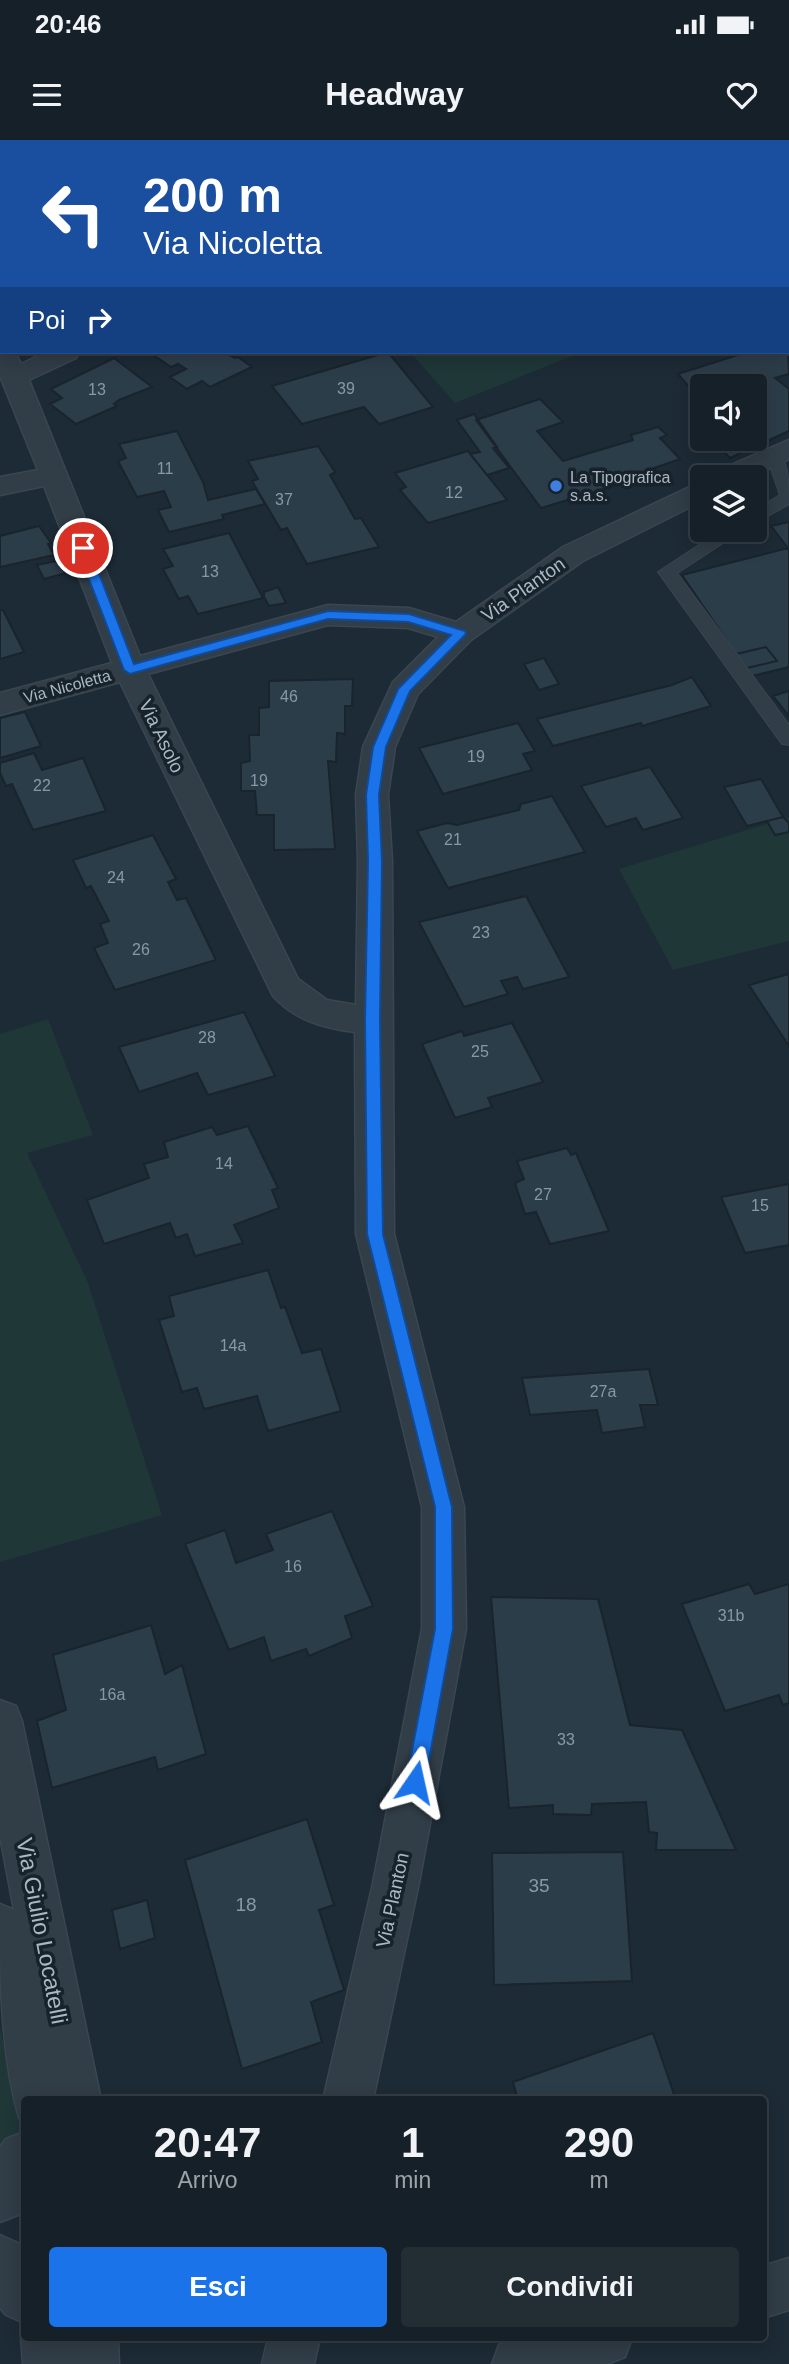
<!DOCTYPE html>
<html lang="it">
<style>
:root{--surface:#162028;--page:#232d34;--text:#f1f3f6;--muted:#9ea3a8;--line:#353e45;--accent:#1a73e8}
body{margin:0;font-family:Arial,sans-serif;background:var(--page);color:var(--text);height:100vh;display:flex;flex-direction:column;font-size:26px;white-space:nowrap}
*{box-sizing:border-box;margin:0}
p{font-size:23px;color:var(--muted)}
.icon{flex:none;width:38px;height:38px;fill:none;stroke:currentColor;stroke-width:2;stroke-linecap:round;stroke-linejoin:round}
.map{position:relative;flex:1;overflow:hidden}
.side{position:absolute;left:21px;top:1956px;width:746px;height:245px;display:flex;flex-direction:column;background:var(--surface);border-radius:7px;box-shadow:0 4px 18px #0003,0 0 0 2px var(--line)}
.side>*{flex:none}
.hud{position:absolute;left:0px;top:0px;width:789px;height:214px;box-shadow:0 4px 18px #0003,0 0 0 2px var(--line);background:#1a4fa0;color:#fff;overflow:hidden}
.fabs{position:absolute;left:690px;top:234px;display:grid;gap:14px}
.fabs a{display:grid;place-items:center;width:77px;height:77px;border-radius:7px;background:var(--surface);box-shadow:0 4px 18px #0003,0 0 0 2px var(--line);font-size:35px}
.pin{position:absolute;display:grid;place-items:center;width:60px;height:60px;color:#fff;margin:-30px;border:4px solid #fff;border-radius:50%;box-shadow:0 2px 7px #0007}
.me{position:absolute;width:77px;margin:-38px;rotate:11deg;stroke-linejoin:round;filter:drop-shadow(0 0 5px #0008)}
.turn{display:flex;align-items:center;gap:24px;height:147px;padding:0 28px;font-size:32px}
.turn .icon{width:91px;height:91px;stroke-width:2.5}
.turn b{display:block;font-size:49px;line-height:60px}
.then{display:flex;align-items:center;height:66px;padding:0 28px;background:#0003;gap:14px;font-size:26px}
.eta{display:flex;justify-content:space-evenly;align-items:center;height:119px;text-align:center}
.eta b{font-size:42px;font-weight:700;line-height:49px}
.action{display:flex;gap:14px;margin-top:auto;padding:14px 28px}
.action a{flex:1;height:80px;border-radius:7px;background:var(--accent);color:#fff;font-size:28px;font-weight:700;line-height:80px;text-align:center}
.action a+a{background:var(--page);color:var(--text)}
.status{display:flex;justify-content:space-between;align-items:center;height:49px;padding:0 35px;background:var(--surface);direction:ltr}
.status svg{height:19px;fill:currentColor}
header{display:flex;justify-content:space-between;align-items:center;height:91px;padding:0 28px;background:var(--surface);font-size:32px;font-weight:700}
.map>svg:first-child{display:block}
</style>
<div class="status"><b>20:46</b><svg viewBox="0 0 49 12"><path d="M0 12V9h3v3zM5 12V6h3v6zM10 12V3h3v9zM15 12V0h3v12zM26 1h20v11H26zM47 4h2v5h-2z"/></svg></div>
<header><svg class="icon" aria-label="menu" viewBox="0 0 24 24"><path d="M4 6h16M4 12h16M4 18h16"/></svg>Headway<svg class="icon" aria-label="heart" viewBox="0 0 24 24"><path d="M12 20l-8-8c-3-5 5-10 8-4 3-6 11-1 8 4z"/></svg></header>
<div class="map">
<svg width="789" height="2224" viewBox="0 0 789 2224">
<rect width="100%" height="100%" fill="#1d2b36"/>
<path fill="#1f3737" d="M410,212H582L455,263Z
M789,677V801L673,830L619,729Z
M48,879L93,995L27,1013L88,1143L162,1375L0,1422V894Z
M0,1887L24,1989V1998L0,2014Z"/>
<path fill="#2c3d4a" stroke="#19242d" stroke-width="2" d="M315,0H394L313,2Z
M645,0H755L761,2H651Z
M788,211L789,234L775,238L789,249V291L730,318L711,299H754V247H702V262L678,234L747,212Z
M149,212H224L235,218L238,217L252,227L210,247L202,241L187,249L170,237L186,229L178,224L171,227Z
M388,212L433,267L379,284L364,267L302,284L272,246Z
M114,218L152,247L119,260L114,264L117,266L76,284L50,264L62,258L51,249Z
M540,259L563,282L537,291L563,321L633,300L631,295L658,287L667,295L660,298L680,319L654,328L657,333L541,368L476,280Z
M474,274L497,307L493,308L509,328L487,335L470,314L480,312L457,280Z
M177,291L203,342L208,360L256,349L265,364L222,375L224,379L169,392L158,370L171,367L164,351L137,357L118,321L126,318L119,304Z
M318,306L335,332L330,335L355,379L361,378L379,407L307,424L287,388L281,390L252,341L258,339L248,321Z
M468,311L507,360L428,383L400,350L406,347L395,333Z
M789,382V527L752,536L747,528L777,521L766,507L736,514L682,435L788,408L771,386Z
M39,386L51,403L48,404L54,415L0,427V396Z
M229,393L263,458L198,474L188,456L179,459L163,429L173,426L163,409Z
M61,420L66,433L44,439L37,425Z
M278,447L286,463L269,466L264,457V452Z
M0,470H3L24,512L0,519Z
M766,507L777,521L747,528L736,514Z
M544,518L559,544L539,550L524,524Z
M692,537L711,566L642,586L641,583L553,606L537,579L672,545Z
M353,539L352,566H345V594L337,593L336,622L328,621L335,709L274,710V675H257L255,651H241V623L250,621L249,595H259V568L269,567V541Z
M789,551V576L773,556Z
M25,572L41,606L0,618V578Z
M518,583L535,611L523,614L532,630L443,654L419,608Z
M34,613L42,630L83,618L106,671L33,690L12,644L6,646L0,633V623Z
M650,627L683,678L643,690L636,678L606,687L581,646Z
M761,639L783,677L747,686L724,647Z
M552,656L585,712L448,748L417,691L447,683L457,685L519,670L521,664Z
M783,677L789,683V692L775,695L767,681Z
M153,695L176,739L168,742L177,760L186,758L216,820L115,850L94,808L108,803L100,784L109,781L91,746L86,748L73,720Z
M526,756L569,837L523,849L517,837L501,841L508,854L464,867L419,782Z
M789,834V906L749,845Z
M244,872L275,936L208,955L197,933L139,952L119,907Z
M512,883L543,942L488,958L492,967L455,978L422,904L462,891L464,896Z
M248,986L278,1048L272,1050L279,1068L234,1085L243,1103L195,1116L187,1094L176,1098L170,1083L104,1104L87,1060L149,1038L144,1024L168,1017L164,1002L212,987L217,995Z
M567,1008L571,1015L576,1013L609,1091L550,1104L536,1072L525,1074L515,1043L524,1039L517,1021Z
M789,1044V1105L745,1113L721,1057Z
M268,1130L281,1168L285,1167L302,1213L321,1209L341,1271L268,1291L257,1256L204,1269L197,1248L182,1252L159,1180L174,1176L169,1156Z
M649,1229L658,1265H640L645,1287L602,1293L597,1270L530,1275L522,1238Z
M332,1371L373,1466L345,1476L352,1498L309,1516L306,1509L271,1521L264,1497L229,1510L185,1404L225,1390L236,1423L273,1410L266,1394Z
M749,1444L755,1454L789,1444V1563L783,1565L779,1555L725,1571L682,1464Z
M491,1457L598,1459L630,1585L682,1590L736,1710H656L657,1693L649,1692L646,1662L592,1664L591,1675L553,1674V1665L509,1668Z
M151,1485L165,1534L182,1525L206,1614L158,1630L155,1617L52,1648L37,1581L66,1570L53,1515Z
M307,1679L334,1765L319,1770L344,1850L311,1862L322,1902L242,1929L185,1720Z
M623,1712L632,1841L494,1845L492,1713Z
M147,1760L155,1798L120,1809L112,1770Z
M653,1893L676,1960H518L513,1942Z"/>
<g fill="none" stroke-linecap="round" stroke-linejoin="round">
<defs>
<path id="lane" d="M774,309C789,314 789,349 789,364L754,384V371L780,355L766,314Z
M722,390H743L677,433L789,585V605L782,604L658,432Z"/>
<path id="street" d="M58,0H84L57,2Z
M426,0H452L425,2Z
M505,0H533L534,2H506Z
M0,25H2L0,40Z
M788,111L789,112V128L788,127Z
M0,201L2,212H15L21,224L46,212H80L76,218L29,240L140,516L328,465L409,468L456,482L563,407L702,341V361L583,421L471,500L418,554L395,607L388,655L392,721L394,1094L464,1367L466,1489L419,1743L373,1960H323L373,1743L422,1489V1367L356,1094L355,892C323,888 295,880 273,856L120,542L0,575V553L112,523L44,346L0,355V337L38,330L0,236ZM328,485L408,488L438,497L393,542L363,607L356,655L358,721L356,865L327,860L298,839L148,534Z
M789,300V319L749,338H711L715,332Z
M0,1560L16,1566L22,1581L101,1960H24V1980L19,1978C0,1911 0,1835 0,1764L14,1770L0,1696Z
M24,1992V2059L18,2075L0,2082V2007L6,1999Z
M0,2095L18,2103L24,2117V2183L6,2175L0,2168Z
M789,2118V2170L763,2178V2126Z
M24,2189V2198H118L119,2224H23L21,2198Z
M268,2198H320L314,2224H262Z
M517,2198H632L625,2217L607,2224H492L499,2205Z"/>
</defs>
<use href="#lane" stroke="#3a4650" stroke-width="2"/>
<use href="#street" stroke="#3a4650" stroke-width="3"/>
<use href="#lane" fill="#313d47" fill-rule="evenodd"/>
<use href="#street" fill="#313d47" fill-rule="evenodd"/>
</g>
<path fill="#1a73e8" stroke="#114b97" stroke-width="2" d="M83,404L89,408L134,524L328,471L409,474L465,491L466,494L410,551L386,607L379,655L382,721L380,880L383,1094L452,1367L453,1489L425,1642L422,1648L415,1651L409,1648L406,1642L435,1489V1367L367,1094L365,880L368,721L366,655L373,607L398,549L451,495L408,482L328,479L130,534L124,530L77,408Z"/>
<circle fill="#3f7fe0" stroke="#17222b" stroke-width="2.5" cx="556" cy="346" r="7"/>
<g text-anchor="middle" stroke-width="7" stroke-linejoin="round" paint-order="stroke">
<g font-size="16" fill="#8998a4">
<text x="346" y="254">39</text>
<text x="97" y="255">13</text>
<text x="165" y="334">11</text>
<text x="454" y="358">12</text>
<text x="284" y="365">37</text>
<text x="210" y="437">13</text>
<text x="289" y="562">46</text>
<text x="476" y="622">19</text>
<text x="259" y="646">19</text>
<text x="42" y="651">22</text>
<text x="453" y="705">21</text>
<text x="116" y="743">24</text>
<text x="481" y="798">23</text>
<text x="141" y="815">26</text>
<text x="207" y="903">28</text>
<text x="480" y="917">25</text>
<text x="224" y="1029">14</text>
<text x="543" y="1060">27</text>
<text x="760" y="1071">15</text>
<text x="233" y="1211">14a</text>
<text x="603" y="1257">27a</text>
<text x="293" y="1432">16</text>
<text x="731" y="1481">31b</text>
<text x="112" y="1560">16a</text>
<text x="566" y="1605">33</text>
</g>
<g font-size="16" fill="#aab8c4" stroke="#17222b" text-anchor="start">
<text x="570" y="343">La Tipografica<tspan x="570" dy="18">s.a.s.</tspan></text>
</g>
<g font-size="16" fill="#aab8c4" stroke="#17222b">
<text transform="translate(67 546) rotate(-15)" y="6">Via Nicoletta</text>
</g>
<g font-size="19" fill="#aab8c4" stroke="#17222b">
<text transform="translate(523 449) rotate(-35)" y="7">Via Planton</text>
<text transform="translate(162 596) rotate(64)" y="7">Via Asolo</text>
<text transform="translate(392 1760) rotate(-78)" y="7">Via Planton</text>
</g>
<g font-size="19" fill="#8998a4">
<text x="539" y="1752">35</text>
<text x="246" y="1771">18</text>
</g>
<g font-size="23" fill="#aab8c4" stroke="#17222b">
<text transform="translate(42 1791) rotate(79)" y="8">Via Giulio Locatelli</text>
</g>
</g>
</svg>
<div class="fabs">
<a><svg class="icon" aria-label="sound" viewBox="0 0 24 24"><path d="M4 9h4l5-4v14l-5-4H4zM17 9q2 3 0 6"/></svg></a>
<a><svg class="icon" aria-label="layers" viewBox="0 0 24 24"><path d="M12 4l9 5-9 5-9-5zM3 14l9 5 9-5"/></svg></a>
</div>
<div class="pin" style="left:83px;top:408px;background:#d93025"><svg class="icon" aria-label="arrive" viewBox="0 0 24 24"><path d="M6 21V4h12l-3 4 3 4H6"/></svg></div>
<svg class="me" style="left:415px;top:1642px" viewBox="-20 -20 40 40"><path d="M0-17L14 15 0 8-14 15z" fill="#1a73e8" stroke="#fff" stroke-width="4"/></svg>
<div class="hud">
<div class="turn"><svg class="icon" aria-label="left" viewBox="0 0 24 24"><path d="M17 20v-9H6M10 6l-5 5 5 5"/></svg><div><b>200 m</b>Via Nicoletta</div></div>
<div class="then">Poi<svg class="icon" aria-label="right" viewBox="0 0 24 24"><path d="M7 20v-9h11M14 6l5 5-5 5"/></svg></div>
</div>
<section class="side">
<div class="eta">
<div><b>20:47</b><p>Arrivo</p></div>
<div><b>1</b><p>min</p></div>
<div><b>290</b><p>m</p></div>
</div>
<div class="action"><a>Esci</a><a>Condividi</a></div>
</section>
</div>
